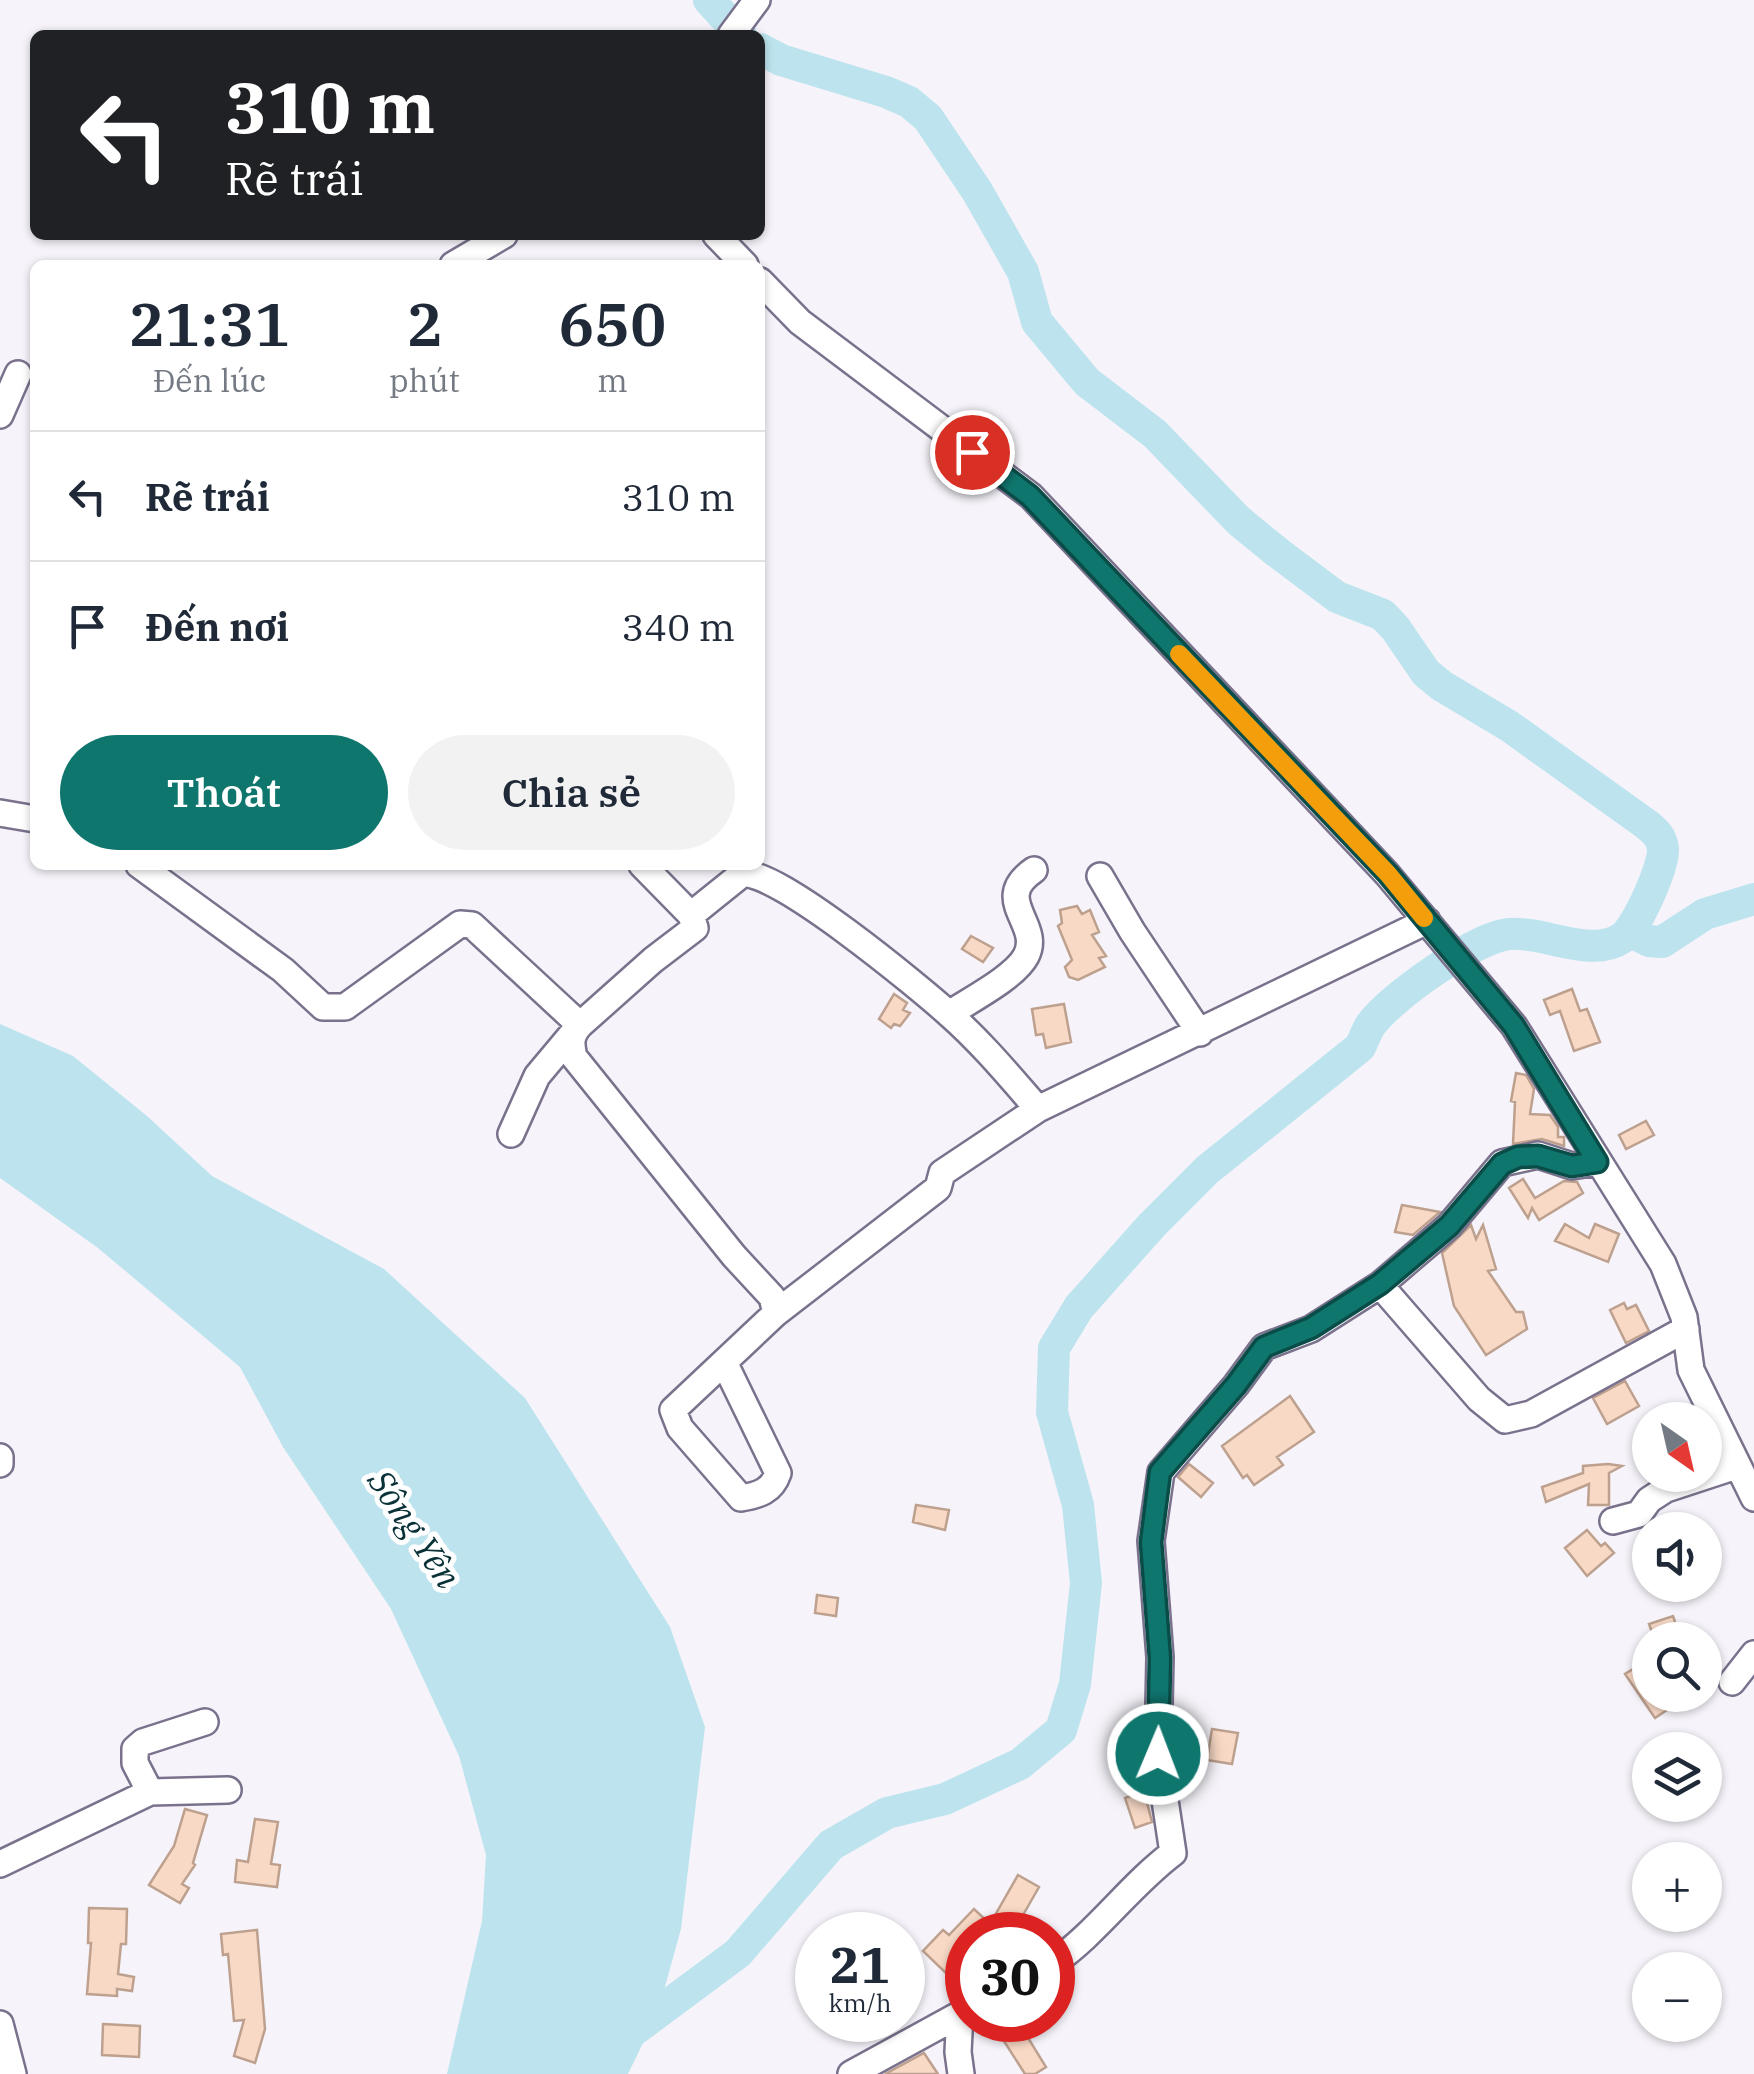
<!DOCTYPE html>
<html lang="vi">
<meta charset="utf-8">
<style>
:root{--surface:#fff;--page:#f2f2f3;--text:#1f2937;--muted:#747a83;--line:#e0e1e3;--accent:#0f766e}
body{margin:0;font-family:"IBM Plex Serif",serif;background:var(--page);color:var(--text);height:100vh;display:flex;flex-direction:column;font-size:38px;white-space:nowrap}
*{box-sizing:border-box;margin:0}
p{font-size:32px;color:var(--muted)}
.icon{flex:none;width:55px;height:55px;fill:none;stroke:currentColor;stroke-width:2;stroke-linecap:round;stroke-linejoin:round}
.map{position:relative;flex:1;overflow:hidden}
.panel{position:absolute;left:30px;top:260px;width:735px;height:610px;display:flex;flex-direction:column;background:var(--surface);border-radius:15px;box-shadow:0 2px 8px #0004}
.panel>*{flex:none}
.banner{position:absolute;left:30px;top:30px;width:735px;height:210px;border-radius:15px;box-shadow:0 2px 8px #0004;background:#202124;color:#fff;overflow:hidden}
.needle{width:65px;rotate:146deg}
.fabs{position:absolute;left:1632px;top:1402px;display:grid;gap:20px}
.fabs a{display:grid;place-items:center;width:90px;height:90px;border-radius:50%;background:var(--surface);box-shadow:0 2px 8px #0004;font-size:50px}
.speed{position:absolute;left:795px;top:1912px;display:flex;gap:20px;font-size:50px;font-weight:700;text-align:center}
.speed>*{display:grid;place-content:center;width:130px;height:130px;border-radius:50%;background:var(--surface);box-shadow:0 2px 8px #0004;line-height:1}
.speed small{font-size:25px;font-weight:400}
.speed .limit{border:15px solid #d22;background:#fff;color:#111}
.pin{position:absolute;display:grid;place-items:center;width:85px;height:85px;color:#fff;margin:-42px;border:5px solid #fff;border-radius:50%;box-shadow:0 2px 10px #0007}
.me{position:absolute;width:110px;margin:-55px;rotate:1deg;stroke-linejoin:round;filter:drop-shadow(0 0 8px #0008)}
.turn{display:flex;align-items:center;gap:35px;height:210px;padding:0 30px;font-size:45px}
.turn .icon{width:130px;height:130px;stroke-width:2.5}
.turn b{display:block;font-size:70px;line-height:85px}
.eta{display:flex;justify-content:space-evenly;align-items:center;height:170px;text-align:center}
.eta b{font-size:60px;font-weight:600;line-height:70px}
.action{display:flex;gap:20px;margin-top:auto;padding:20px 30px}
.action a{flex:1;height:115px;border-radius:60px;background:var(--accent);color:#fff;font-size:40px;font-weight:600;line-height:115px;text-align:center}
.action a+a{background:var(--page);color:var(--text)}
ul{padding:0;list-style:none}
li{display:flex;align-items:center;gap:30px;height:130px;padding:0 30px;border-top:2px solid var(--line)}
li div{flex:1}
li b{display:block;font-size:38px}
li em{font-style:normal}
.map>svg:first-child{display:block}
</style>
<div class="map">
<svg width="1754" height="2074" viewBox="0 0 1754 2074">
<rect width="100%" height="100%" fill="#f6f4fa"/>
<path fill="#bde4ee" d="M0,1024L73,1056L147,1116L212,1176L384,1269L525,1398L670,1627L705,1727L681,1929L658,2012L628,2074H447L482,1921L486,1855L459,1756L391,1609L283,1447L240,1367L98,1248L0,1178Z"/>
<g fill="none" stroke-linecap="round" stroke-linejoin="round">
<path stroke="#bde4ee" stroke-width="32" d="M709,0L741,35
M1629,931L1649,941L1662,942L1705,914L1754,899
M575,2074L738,1953L831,1845L887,1813L945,1799L1020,1764L1061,1730L1075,1684L1086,1583L1078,1505L1052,1412L1054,1348L1079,1307L1152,1225L1207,1170L1360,1047C1363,1041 1366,1033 1370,1026C1389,998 1476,937 1509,934C1545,931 1591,959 1622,938C1637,928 1664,866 1663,849C1662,837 1655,831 1646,824L1509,726L1442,686L1426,673L1396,629L1383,615L1337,597L1277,552L1239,521L1155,434L1087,382L1037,322L1023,272L977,191L928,118L909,102L886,92L781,60L760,49"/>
</g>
<path fill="#f8d9c6" stroke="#bda08e" stroke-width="2.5" d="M1077,906L1082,914L1090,910L1099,932L1092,935L1106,956L1099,958L1105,967L1078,980L1069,977L1065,967L1072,960L1058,926L1062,923L1060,910Z
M971,936L993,948L983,962L962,949Z
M1572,989L1580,1011L1587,1009L1600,1042L1574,1051L1560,1011L1550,1015L1544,1000Z
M894,994L907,1003L903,1010L910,1013L900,1026L894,1024L891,1028L879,1019Z
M1064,1004L1071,1042L1046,1048L1043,1034L1036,1035L1032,1009Z
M1516,1073L1526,1075L1534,1089L1530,1114L1550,1115L1558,1127V1137H1564V1146L1542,1139L1513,1144L1515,1102L1511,1101Z
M1646,1121L1654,1135L1626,1149L1619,1135Z
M1523,1179L1535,1198L1564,1181L1577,1182L1583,1193L1539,1220L1532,1208L1528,1218L1509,1188Z
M1402,1205L1440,1212L1413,1235L1395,1232Z
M1565,1224L1589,1238L1595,1224L1619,1234L1608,1262L1555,1241Z
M1471,1225L1476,1239L1483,1225L1496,1269L1488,1271L1516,1312H1523L1527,1329L1486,1355L1454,1306L1442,1253Z
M1624,1303L1627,1309L1636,1305L1649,1331L1626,1343L1610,1310Z
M1625,1381L1639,1406L1607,1424L1593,1398Z
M1290,1396L1314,1432L1277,1457L1283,1465L1254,1485L1247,1475L1243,1478L1222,1446Z
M1189,1464L1213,1483L1201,1497L1178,1477Z
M1608,1464L1622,1466L1609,1473V1505H1588L1589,1484L1546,1502L1542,1487L1583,1473V1466Z
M916,1505L949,1510L945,1530L913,1522Z
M1587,1530L1601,1546L1605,1543L1614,1553L1587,1576L1565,1548Z
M817,1595L838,1598L836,1616L815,1613Z
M1673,1616L1681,1640H1655L1649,1624Z
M1643,1663L1650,1675V1695H1662L1670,1708L1655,1718L1625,1674Z
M1212,1729L1238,1733L1232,1764L1207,1760Z
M1144,1791L1152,1822L1135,1828L1125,1798Z
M185,1809L207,1815L193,1863L195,1865L182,1884L189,1888L180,1903L149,1885L174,1846Z
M255,1819L278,1822L271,1864L280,1865L277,1887L235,1882L237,1860L248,1862Z
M1018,1875L1039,1887L1019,1922L1009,1916L996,1930L1001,1935H968V1956L949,1976L923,1951L943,1930L949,1935L974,1909L990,1924Z
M89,1908L127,1909L126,1944H121L118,1974L134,1977L132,1991L117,1989V1996L87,1994L91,1943H88Z
M257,1930L265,2029L255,2063L234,2056L244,2020L234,2021L228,1954L223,1955L221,1934Z
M103,2024L140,2026L139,2057L102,2055Z
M1022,2028L1046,2067L1035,2074H1025L1002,2038Z
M924,2053L938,2074H885Z"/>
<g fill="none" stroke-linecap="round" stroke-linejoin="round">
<defs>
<path id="minor" d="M731,35L757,0
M716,235L745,265
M453,265L504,235
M760,281L800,322L1031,496L1387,874L1514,1026L1663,1264L1684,1317L1691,1370L1754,1498
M0,415L18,374
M0,813L35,819
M139,865L283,970L323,1007H345L460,924L472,925L580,1025
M642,865L691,915L695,928L653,960L580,1025C570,1036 571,1044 574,1057L734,1256L772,1297L776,1313L673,1410L680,1428L741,1498C759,1495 772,1491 778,1473L724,1362
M1100,876L1132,931L1200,1033
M691,915L742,874C775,868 919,987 949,1014C982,1043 1010,1077 1038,1109
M949,1014C970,1000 1015,977 1026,956C1043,924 990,900 1034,870
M511,1134L537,1076L573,1033
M1380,1285L1479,1399L1505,1420L1531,1414L1686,1329
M776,1313L938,1188L942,1173L1038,1109L1427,921
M0,1457V1464
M1613,1521L1639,1514L1649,1500L1666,1489L1736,1466
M1732,1682L1754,1654
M150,1792L135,1763V1749L143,1742L205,1722
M0,1864L150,1792L228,1790
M1052,1964C1098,1932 1129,1886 1173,1853L1158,1754L1160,1657L1151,1541L1161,1472L1236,1385L1264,1347L1311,1329L1380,1285L1449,1226L1502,1163L1538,1155L1572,1166L1597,1162
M960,2014L958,2052L961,2074
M0,2024L13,2074
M851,2074L968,2010"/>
</defs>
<use href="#minor" stroke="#7a728d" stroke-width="30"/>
<use href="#minor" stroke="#fff" stroke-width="25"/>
</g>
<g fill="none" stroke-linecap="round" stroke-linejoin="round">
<defs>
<path id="route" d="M972,452L1030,496L1388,874L1514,1026L1597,1162L1572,1166L1538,1156L1518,1157L1502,1164L1449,1226L1380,1284L1311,1328L1264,1347L1236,1385L1160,1472L1151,1542L1160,1658L1158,1754"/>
</defs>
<use href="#route" stroke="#0a4d48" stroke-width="25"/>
<use href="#route" stroke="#0f766e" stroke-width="18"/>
<path stroke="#f59e0b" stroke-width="18" d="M1179,654L1388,874L1424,918"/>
</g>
<g text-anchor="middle" stroke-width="10" stroke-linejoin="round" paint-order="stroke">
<g font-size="35" font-style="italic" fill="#0a3138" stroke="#fff">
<text transform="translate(414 1529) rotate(56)" y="12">Sông Yên</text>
</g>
</g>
</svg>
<div class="fabs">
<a><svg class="needle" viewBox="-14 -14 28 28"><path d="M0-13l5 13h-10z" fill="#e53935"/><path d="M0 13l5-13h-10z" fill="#747a83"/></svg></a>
<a><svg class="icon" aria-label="sound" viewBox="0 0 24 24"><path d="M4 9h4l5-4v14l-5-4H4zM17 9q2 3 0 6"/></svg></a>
<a><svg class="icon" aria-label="search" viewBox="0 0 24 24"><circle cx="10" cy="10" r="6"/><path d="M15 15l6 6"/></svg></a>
<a><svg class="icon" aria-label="layers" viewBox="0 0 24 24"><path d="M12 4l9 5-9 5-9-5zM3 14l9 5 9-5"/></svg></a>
<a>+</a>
<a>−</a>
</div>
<div class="speed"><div>21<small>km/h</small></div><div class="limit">30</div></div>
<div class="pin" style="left:972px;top:452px;background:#d93025"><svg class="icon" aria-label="arrive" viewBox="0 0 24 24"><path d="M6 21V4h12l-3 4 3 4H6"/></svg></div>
<svg class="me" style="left:1158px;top:1754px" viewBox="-20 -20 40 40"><circle r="17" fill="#0f766e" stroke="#fff" stroke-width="3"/><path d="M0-11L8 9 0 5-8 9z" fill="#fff"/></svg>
<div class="banner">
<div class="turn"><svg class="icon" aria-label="left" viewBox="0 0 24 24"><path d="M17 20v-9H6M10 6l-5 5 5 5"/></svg><div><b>310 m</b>Rẽ trái</div></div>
</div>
<section class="panel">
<div class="eta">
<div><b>21:31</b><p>Đến lúc</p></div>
<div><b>2</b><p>phút</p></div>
<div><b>650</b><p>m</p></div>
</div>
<ul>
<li><svg class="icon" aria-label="left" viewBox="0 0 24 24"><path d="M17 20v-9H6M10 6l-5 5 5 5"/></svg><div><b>Rẽ trái</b></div><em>310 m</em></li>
<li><svg class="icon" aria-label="arrive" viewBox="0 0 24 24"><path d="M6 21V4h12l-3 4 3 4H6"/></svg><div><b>Đến nơi</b></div><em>340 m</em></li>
</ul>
<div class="action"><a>Thoát</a><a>Chia sẻ</a></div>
</section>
</div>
